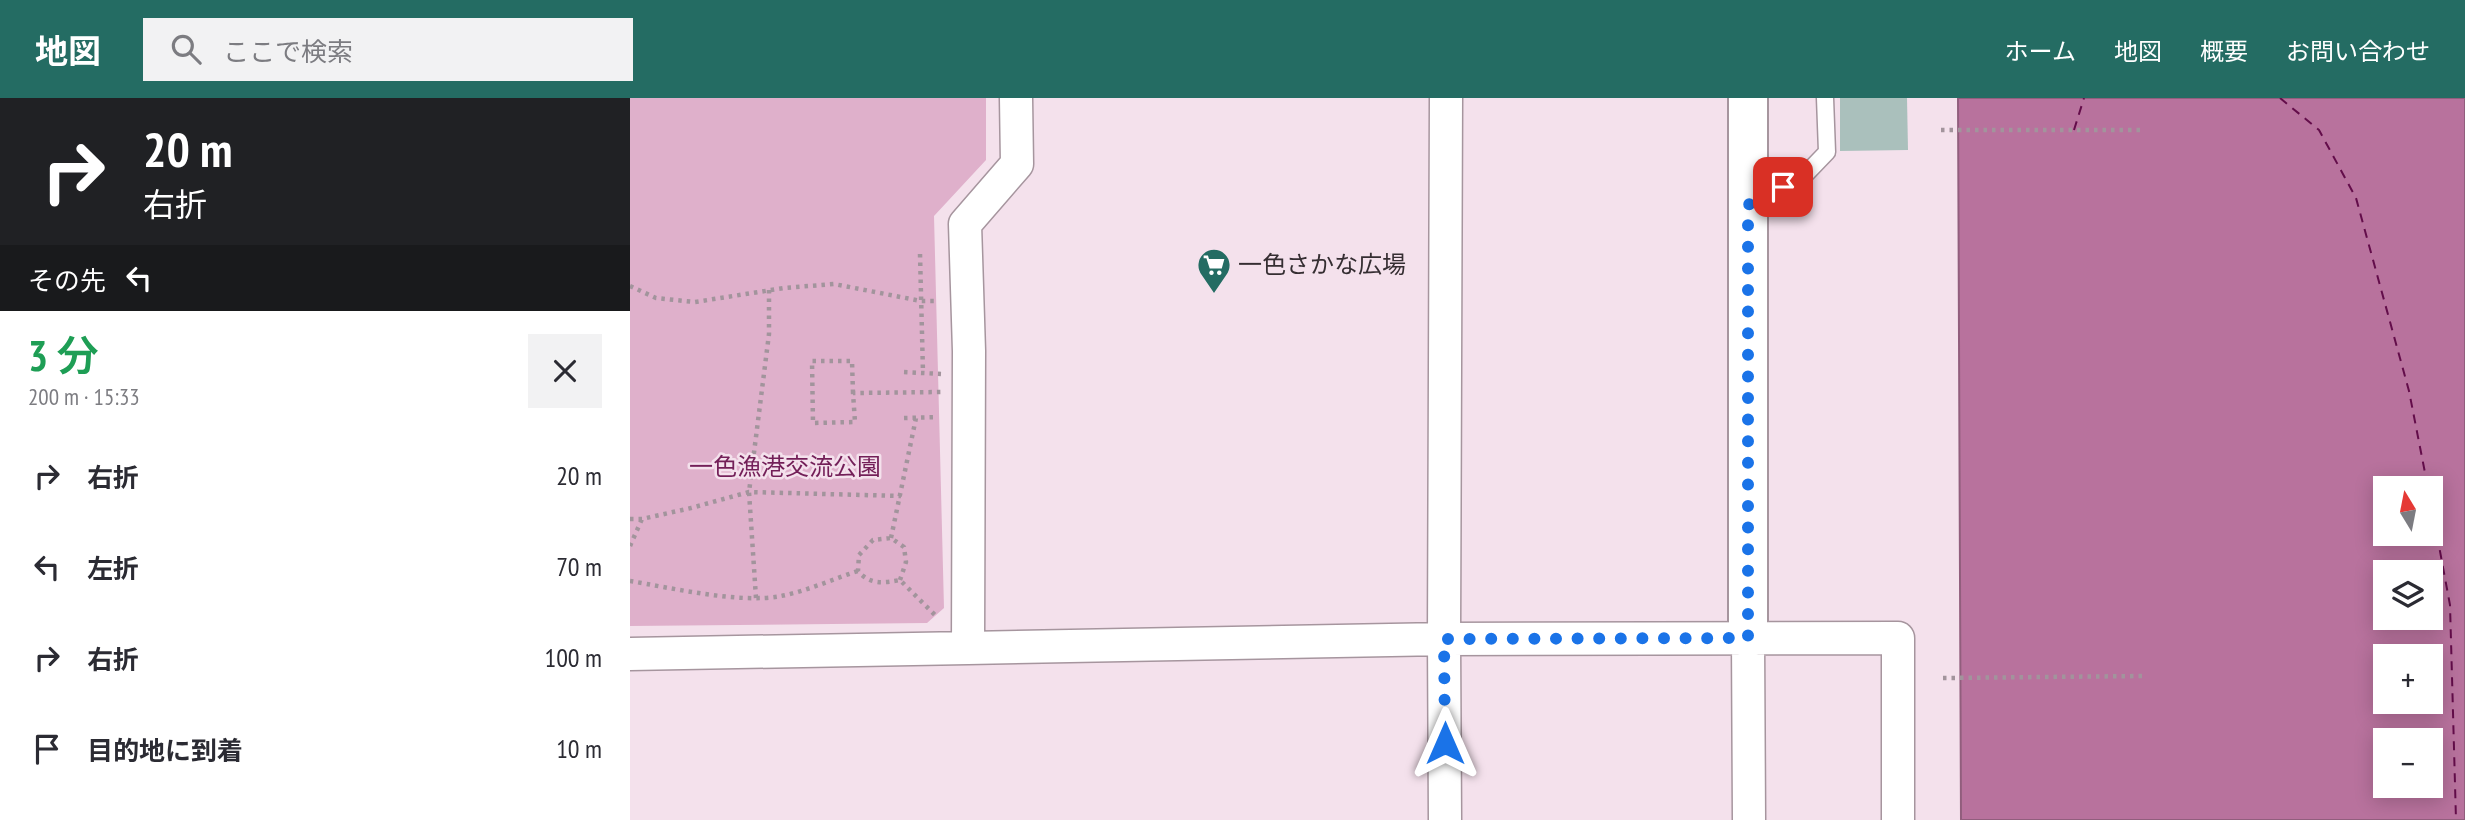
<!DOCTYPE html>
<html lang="ja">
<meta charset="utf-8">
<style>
:root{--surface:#fff;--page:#f2f2f3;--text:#2b2b33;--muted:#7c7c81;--accent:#246c63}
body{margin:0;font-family:"PT Sans Narrow","Noto Sans JP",sans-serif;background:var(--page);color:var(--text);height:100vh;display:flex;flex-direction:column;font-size:26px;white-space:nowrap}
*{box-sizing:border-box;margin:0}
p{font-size:23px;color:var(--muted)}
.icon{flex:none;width:38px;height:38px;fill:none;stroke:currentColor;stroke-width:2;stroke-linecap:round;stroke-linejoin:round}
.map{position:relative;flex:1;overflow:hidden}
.drawer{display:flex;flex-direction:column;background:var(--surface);width:630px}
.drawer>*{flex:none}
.top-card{background:#202124;color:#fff;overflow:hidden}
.needle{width:46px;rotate:350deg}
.tools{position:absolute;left:1743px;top:378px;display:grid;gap:14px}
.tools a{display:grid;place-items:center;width:70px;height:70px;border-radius:0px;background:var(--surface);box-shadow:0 4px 18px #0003;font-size:35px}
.pin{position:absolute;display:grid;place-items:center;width:60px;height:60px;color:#fff;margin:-30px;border-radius:14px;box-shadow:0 4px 10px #0006}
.me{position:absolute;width:77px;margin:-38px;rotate:0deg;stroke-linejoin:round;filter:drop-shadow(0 0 5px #0008)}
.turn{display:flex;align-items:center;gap:24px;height:147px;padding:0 28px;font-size:32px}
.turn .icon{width:91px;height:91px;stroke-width:2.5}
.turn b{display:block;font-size:49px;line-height:60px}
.then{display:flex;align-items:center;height:66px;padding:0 28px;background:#0003;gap:14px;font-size:26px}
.round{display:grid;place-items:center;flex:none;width:74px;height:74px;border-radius:0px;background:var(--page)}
.overview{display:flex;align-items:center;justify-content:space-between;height:119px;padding:0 28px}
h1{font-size:42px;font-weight:600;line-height:52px;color:#1e9e55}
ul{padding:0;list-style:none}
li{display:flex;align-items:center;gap:21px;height:91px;padding:0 28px}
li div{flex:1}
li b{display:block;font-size:26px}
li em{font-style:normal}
header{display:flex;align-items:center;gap:42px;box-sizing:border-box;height:98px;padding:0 35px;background:var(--accent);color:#fff}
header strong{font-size:33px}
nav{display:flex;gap:38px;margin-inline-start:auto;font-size:24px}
.search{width:490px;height:63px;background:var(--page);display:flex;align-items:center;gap:18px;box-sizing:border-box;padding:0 24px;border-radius:0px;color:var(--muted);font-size:26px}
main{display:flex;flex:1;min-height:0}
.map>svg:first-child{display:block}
</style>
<header>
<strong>地図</strong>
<div class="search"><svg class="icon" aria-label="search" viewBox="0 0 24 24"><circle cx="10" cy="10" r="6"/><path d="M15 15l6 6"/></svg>ここで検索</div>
<nav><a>ホーム</a><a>地図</a><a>概要</a><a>お問い合わせ</a></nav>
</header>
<main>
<section class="drawer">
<div class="top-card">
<div class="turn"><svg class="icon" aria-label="right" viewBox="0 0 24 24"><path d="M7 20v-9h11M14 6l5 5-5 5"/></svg><div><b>20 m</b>右折</div></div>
<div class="then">その先<svg class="icon" aria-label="left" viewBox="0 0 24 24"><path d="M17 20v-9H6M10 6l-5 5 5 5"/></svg></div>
</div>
<div class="overview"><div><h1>3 分</h1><p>200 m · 15:33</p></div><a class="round"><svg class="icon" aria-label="close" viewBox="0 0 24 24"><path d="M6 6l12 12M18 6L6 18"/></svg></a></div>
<ul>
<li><svg class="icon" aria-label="right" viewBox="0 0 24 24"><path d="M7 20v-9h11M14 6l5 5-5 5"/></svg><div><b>右折</b></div><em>20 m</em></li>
<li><svg class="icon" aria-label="left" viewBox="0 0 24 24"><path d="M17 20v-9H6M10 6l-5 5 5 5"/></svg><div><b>左折</b></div><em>70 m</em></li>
<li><svg class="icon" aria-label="right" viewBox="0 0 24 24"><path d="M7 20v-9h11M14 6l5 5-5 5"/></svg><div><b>右折</b></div><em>100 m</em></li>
<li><svg class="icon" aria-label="arrive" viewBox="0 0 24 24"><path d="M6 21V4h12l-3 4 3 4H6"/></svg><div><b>目的地に到着</b></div><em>10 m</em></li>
</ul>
</section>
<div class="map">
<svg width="1835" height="722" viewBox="0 0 1835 722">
<rect width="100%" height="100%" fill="#f4e1ec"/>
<path fill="#dfb0cb" d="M0,0H356V62L304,118L314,510L297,525L0,528Z"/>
<path fill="#b8729d" stroke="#915e7d" stroke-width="2" fill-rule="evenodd" d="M1328,0H1835V722H1331ZM1755,390H1801V436H1755ZM1755,474H1801V520H1755ZM1755,558H1801V604H1755ZM1755,642H1801V688H1755Z"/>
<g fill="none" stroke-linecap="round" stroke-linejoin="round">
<path stroke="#630d4a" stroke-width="2" stroke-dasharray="9 7" stroke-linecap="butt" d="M1650,0L1689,32L1726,100L1779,293L1798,390
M1444,32L1454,0
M1801,405L1820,507L1826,722"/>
</g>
<path fill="#aac0bc" d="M1210,0H1277L1278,52L1210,53Z"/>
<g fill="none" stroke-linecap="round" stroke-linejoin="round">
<defs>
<path id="lane" d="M1120,106L1171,81L1197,54L1195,0"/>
<path id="street" d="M386,0L387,66L335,126L339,253L338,550L814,541L816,0
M1118,540L1119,722
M0,556L338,550
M815,722L814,541L1268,540V722"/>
<path id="secondary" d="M1118,540V0"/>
</defs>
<use href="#lane" stroke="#a6959e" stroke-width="19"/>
<use href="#street" stroke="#a6959e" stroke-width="35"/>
<use href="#secondary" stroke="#a6959e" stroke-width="42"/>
<path stroke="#a2949c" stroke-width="4.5" stroke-dasharray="3.5 5" stroke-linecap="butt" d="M1311,32H1511
M290,156L293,275
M0,188L26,200L65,204L154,190L204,186L291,203H308
M274,274L311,276
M223,295L222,263H182L183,325L225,324L223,295L311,294
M274,320L308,319
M0,421H12L61,410L119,394L271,398
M261,440L286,320
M0,448L12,421
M270,482L276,464L274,449L261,440L243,442L229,457L228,473C240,487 253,485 270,482L307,519
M0,483C42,490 110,506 151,498C177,493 203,481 228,473
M126,500L119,394L139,236V192
M1313,580L1515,578"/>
<use href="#lane" stroke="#fff" stroke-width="16"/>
<use href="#street" stroke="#fff" stroke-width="32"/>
<use href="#secondary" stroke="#fff" stroke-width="38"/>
</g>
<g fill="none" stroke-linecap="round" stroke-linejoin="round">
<path stroke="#1a73e8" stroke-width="12" stroke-dasharray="0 21.6" d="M815,645L814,541L1118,540V107L1153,89"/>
</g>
<defs>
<symbol id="supermarket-pin" viewBox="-11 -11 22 30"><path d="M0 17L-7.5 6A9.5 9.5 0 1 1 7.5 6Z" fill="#246c63" stroke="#f4e1ec"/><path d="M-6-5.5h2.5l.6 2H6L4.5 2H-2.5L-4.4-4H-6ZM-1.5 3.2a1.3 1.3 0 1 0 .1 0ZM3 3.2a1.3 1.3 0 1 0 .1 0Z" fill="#fff"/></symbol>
</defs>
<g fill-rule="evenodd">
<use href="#supermarket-pin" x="565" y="148" width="38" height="52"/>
</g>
<g text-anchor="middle" stroke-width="5" stroke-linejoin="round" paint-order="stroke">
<g font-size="24" fill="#352e32" stroke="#f4e1ec" text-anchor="start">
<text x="608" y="175">一色さかな広場</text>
</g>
<g font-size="24" fill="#731f58" stroke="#f4e1ec">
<text x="155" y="377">一色漁港交流公園</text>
</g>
</g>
</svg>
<div class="tools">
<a><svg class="needle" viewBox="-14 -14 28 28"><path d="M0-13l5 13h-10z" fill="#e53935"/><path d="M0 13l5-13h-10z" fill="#7c7c81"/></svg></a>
<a><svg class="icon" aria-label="layers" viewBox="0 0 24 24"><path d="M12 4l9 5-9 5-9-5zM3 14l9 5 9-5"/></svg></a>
<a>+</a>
<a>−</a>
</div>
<div class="pin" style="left:1153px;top:89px;background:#d93025"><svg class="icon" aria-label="arrive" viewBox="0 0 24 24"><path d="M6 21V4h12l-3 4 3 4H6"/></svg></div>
<svg class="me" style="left:815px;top:645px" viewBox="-20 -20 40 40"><path d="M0-17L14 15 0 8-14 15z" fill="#1a73e8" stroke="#fff" stroke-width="4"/></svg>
</div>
</main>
